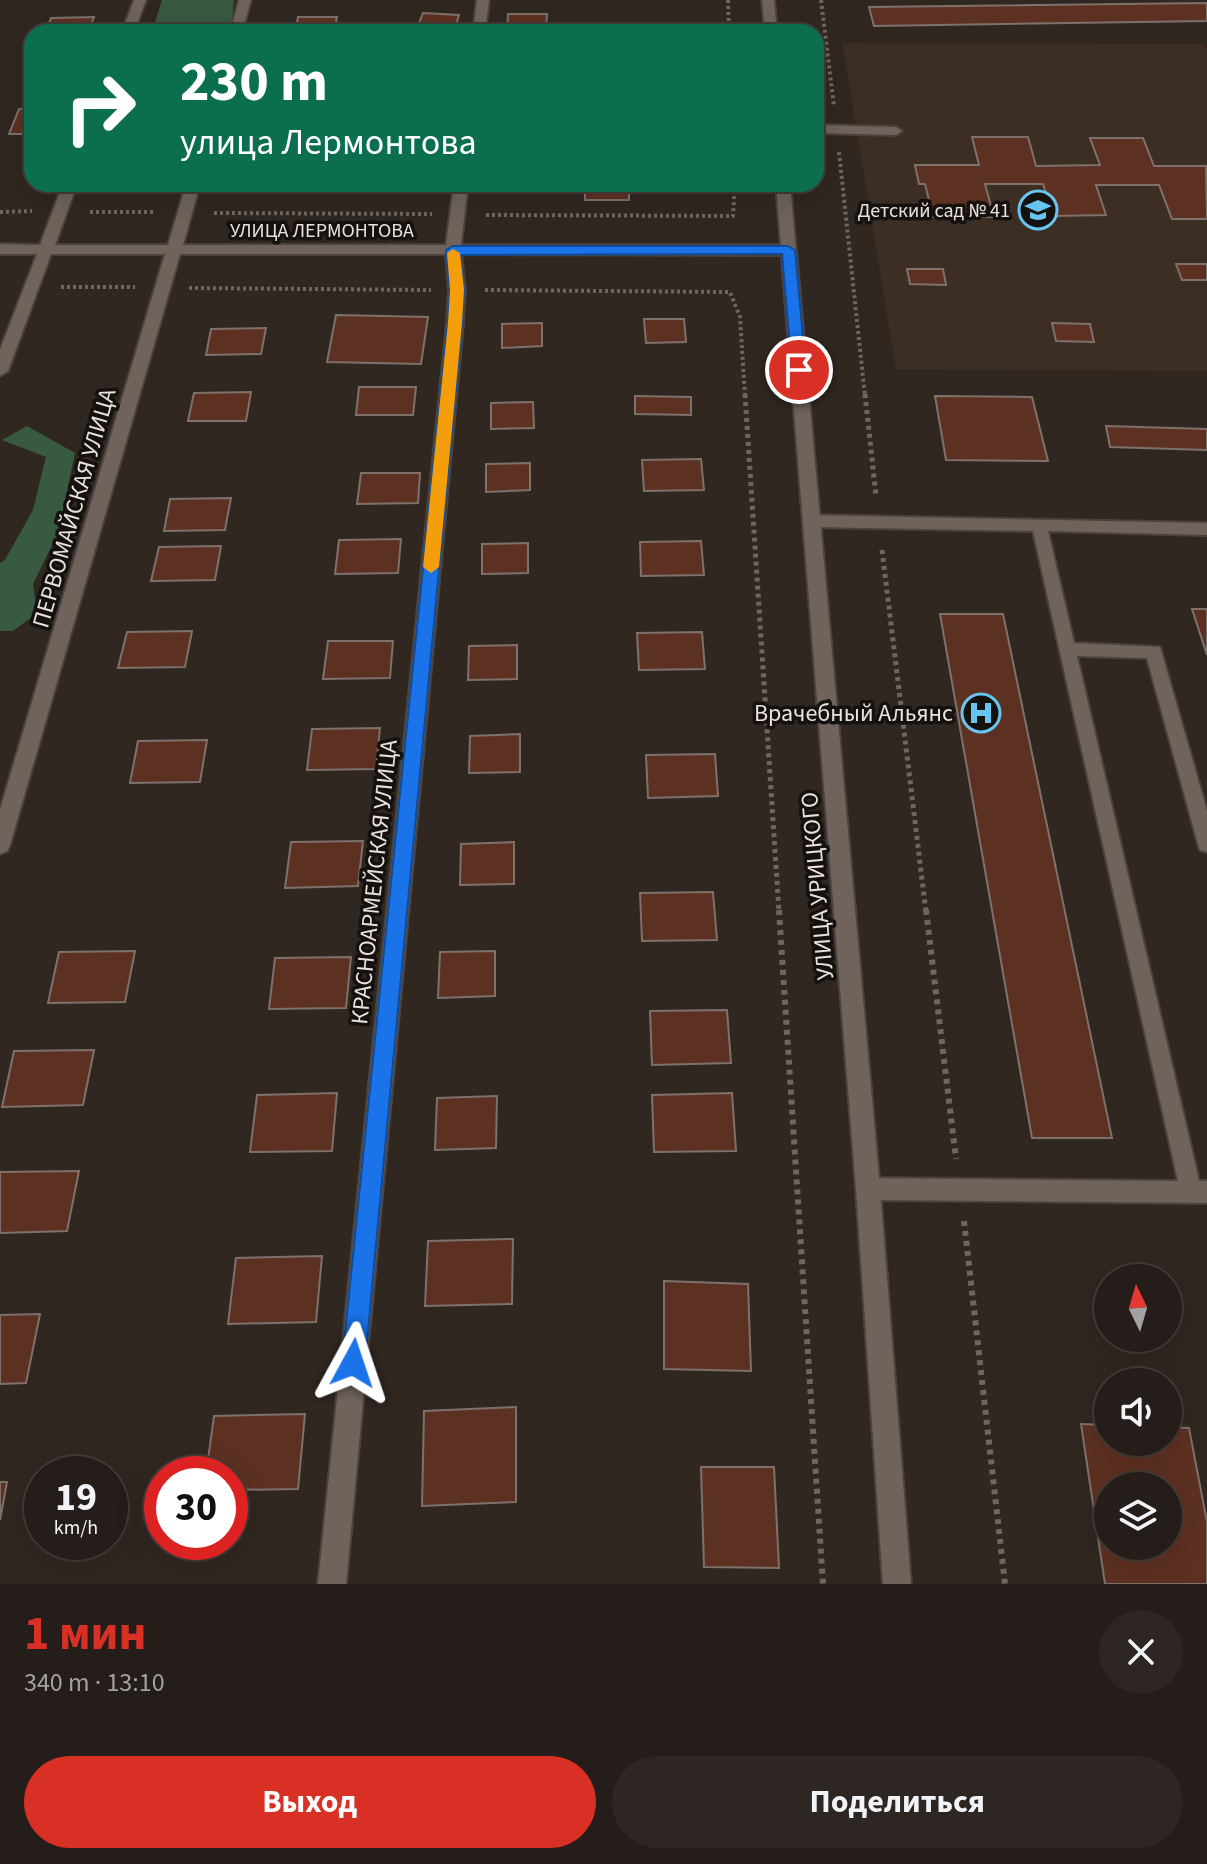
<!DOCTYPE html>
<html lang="ru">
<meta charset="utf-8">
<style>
:root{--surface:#251d19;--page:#2d2622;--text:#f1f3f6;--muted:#a3a2a2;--line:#423b38;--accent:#d93025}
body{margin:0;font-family:"Source Sans 3",sans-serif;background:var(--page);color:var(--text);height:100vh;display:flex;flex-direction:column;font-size:30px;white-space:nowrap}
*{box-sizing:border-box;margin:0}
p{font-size:26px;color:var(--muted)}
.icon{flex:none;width:44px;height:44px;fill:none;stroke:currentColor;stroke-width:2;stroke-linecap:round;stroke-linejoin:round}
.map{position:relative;height:1584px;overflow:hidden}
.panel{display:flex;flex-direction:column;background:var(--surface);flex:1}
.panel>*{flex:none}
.hud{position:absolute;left:24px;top:24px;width:800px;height:168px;border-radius:24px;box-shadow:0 8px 32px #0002,0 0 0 2px var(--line);background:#0b6e4f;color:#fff;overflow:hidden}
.needle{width:52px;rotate:355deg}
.controls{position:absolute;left:1094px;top:1264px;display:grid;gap:16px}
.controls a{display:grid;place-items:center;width:88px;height:88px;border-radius:50%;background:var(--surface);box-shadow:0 8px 32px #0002,0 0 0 2px var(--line);font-size:40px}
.speed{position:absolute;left:24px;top:1456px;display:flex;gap:16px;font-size:40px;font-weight:700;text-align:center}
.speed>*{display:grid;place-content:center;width:104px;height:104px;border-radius:50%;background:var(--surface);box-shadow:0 8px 32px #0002,0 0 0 2px var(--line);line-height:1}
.speed small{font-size:20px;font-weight:400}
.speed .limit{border:12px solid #d22;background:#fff;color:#111}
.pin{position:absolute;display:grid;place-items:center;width:68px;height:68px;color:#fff;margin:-34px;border:4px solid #fff;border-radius:50%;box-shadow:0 2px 8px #0007}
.me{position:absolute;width:88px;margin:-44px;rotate:5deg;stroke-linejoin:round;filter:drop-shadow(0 0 6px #0008)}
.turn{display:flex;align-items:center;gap:28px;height:168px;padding:0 24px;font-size:36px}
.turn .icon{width:104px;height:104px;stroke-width:2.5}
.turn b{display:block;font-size:56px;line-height:68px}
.round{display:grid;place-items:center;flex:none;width:84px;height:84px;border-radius:42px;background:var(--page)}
.summary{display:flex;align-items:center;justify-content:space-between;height:136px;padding:0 24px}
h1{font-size:48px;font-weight:700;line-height:60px;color:var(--accent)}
.button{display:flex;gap:16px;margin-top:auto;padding:16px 24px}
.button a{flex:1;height:92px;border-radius:48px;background:var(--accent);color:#fff;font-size:32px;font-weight:700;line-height:92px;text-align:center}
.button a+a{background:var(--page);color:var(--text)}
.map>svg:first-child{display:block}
</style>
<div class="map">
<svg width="1207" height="1584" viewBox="0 0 1207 1584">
<rect width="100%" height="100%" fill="#312721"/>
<path fill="#3d2e24" d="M842,43L1204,44L1207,50V371L896,369Z"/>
<path fill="#385a41" d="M162,0H234L231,32H152Z
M27,426L75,453L58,533L33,584L37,613L13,631H0V563L5,560L33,510L46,457L2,440Z"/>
<path fill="#5d3122" stroke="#7e716c" stroke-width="2" fill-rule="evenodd" d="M1207,3V21L874,26L869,7Z
M423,13L459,15L456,25L419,23Z
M508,14H547L546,32H507Z
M94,17L89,32H46L51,18Z
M298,17H337L334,32H295Z
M19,109H32V134H9Z
M972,137H1028L1036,166L1100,165L1090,138H1143L1154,166H1206L1207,219H1172L1159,185H1096L1106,215L1053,216L1043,184H985L994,217H933L925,184H919L915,165H979Z
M370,184H414L413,189H369Z
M496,184H540V190L496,191Z
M585,184H629V200H585Z
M1176,264H1207V280H1182Z
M907,269H943L946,285L910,284Z
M336,315L428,317L421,364L327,362Z
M644,319H684L686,342L646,343Z
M542,323V346L502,348V324Z
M1052,323L1090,324L1094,342L1056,341Z
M266,328L261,354L206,355L211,329Z
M359,387H416L413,415H356Z
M251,392L246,421H188L194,393Z
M635,396L691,397V415L635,414Z
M935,396L1032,397L1048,461L946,460Z
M533,402L534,428L491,429V403Z
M1106,426L1207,429V450L1110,447Z
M701,459L704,490L644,491L642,460Z
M530,463V490L486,492V464Z
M361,473H420L418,503L357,504Z
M231,498L225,530L164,531L170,499Z
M401,539L398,573L335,574L339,540Z
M701,541L704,575L641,576L640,542Z
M528,543V573L482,574V544Z
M221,546L215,580L151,581L159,547Z
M1192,609H1207V655Z
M940,614H1003L1112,1138H1032Z
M192,631L185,667L118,668L127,632Z
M702,632L705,669L639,670L637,633Z
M328,641H393L390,678L323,679Z
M517,645V679L468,680L469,646Z
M380,728L376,769L307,770L312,729Z
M520,734V772L469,773L470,736Z
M207,740L200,782L130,783L138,741Z
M715,754L718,796L648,798L646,755Z
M363,841L358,886L285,888L291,842Z
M514,842V884L460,885L461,844Z
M713,892L717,940L642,941L640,893Z
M135,951L125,1002L48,1003L59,952Z
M495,951V996L438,998L440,952Z
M351,957L346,1008L269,1009L275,958Z
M727,1010L731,1063L652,1065L650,1011Z
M94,1050L83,1105L2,1107L14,1051Z
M337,1093L332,1151L250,1152L257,1095Z
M732,1093L736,1151L654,1152L652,1095Z
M497,1096L496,1148L435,1150L437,1098Z
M79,1171L67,1231L0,1233V1172Z
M513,1239L512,1304L425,1306L428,1241Z
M322,1256L316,1322L228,1324L236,1258Z
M664,1281L748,1284L751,1371L664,1369Z
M40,1314L26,1383L0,1384V1315Z
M516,1407V1502L422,1506L424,1411Z
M305,1414L298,1489L230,1490V1474H206L214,1416Z
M1081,1424L1108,1425V1442H1168V1427L1189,1428L1207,1522V1584H1105ZM1108,1486H1168V1546H1108Z
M701,1467H774L779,1568L704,1567Z
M0,1482H7L0,1520Z"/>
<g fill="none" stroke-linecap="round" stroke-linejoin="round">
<defs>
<path id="lane" d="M816,125L896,127L902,131L896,135L816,133Z
M812,515L1207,523V535L1048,531L1074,643L1160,647L1207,811V852L1200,850L1198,844L1147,658L1077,656L1199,1181H1207V1203L868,1200L860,1196L857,1189L860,1182L868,1178L1178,1181L1033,531L812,527L804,521Z"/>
<path id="street" d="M134,0H146L134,32H122Z
M239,0H251L242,32H230Z
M477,0H489L485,32H473Z
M63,184H77L55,245H168L186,184H200L183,245H446L454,184H468L461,245H788L795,250L788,255L461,254L465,290L463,323L346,1584H318L447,323L449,290L446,254H180L10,845L7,851L0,854V810L165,254H51L8,371L0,376V350L37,254H0V244L40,245Z"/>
<path id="secondary" d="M762,0H774L777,32H765Z
M776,184H790L880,1189L911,1584H883L856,1189Z"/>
</defs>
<use href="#lane" stroke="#4a423d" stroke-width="4"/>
<use href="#street" stroke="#4a423d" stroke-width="4"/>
<use href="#secondary" stroke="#4a423d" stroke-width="4"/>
<path stroke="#6f6660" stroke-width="4" stroke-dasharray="3 3" stroke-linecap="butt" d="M728,0L729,32
M821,0L834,106
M839,152L865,396
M0,212L32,211
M90,212H156
M214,213L432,214
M486,215L733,216L735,184
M61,287H135
M189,288L431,290
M485,290L730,292L740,317L745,396"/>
<path stroke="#6f6660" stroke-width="5" stroke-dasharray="4 4" stroke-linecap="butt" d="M745,394L779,912
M865,394L876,496
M882,550L926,912"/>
<path stroke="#6f6660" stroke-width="6" stroke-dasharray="5 5" stroke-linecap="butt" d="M779,910L823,1584
M926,910L956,1159
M964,1221L1005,1584"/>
<use href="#lane" fill="#6f635c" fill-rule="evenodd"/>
<use href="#street" fill="#6f635c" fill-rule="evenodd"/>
<use href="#secondary" fill="#6f635c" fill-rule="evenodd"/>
</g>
<path fill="#1a73e8" stroke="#114b97" stroke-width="2" d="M788,246L795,250L806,370L799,375L792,370L782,254L460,255L464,290L462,323L365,1363L362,1371L353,1375L345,1371L342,1363L448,323L450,290L446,250L453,246Z"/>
<path fill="#f59e0b" d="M453,249L460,253L464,290L462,323L439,567L431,573L423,567L448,323L450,290L447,253Z"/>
<defs>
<symbol id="school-ring" viewBox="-11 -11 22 22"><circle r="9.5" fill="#15110e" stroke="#66c4ef" stroke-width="1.5"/><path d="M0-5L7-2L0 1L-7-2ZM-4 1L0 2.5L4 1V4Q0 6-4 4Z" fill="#66c4ef"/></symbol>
<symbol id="hospital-ring" viewBox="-11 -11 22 22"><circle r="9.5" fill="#15110e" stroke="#66c4ef" stroke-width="1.5"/><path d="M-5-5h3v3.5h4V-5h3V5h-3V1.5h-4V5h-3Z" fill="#66c4ef"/></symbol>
</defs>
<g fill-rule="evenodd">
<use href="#school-ring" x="1016" y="188" width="44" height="44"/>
<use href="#hospital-ring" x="959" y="691" width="44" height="44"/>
</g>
<g text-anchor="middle" stroke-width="7" stroke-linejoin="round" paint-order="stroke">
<g font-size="20" fill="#e8e1dd" stroke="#15110e" text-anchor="end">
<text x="1010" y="217">Детский сад № 41</text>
</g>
<g font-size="20" fill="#e8e1dd" stroke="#15110e">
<text x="322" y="237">УЛИЦА ЛЕРМОНТОВА</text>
</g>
<g font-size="24" fill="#e8e1dd" stroke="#15110e">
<text transform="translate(74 508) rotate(-74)" y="8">ПЕРВОМАЙСКАЯ УЛИЦА</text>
<text transform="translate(374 882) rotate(-84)" y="8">КРАСНОАРМЕЙСКАЯ УЛИЦА</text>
<text transform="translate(817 886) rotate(-95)" y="8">УЛИЦА УРИЦКОГО</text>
</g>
<g font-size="24" fill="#e8e1dd" stroke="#15110e" text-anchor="end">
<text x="953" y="721">Врачебный Альянс</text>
</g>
</g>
</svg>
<div class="controls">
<a><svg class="needle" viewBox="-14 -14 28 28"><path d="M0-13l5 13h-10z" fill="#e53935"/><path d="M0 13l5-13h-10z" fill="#a3a2a2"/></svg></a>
<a><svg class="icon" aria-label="sound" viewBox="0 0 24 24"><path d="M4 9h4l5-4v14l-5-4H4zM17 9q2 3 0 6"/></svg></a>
<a><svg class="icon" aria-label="layers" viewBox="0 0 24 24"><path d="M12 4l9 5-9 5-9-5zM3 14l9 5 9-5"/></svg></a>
</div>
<div class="speed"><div>19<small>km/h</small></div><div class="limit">30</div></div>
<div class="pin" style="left:799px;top:370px;background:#d93025"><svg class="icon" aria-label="arrive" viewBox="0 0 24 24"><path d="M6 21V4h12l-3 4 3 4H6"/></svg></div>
<svg class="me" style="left:353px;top:1363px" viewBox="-20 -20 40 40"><path d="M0-17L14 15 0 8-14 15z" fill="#1a73e8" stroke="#fff" stroke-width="4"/></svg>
<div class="hud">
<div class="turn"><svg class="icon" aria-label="right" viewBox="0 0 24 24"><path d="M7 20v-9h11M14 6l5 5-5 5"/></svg><div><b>230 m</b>улица Лермонтова</div></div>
</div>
</div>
<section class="panel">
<div class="summary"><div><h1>1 мин</h1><p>340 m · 13:10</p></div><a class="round"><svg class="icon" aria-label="close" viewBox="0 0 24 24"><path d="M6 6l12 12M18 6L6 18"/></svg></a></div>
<div class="button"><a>Выход</a><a>Поделиться</a></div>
</section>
